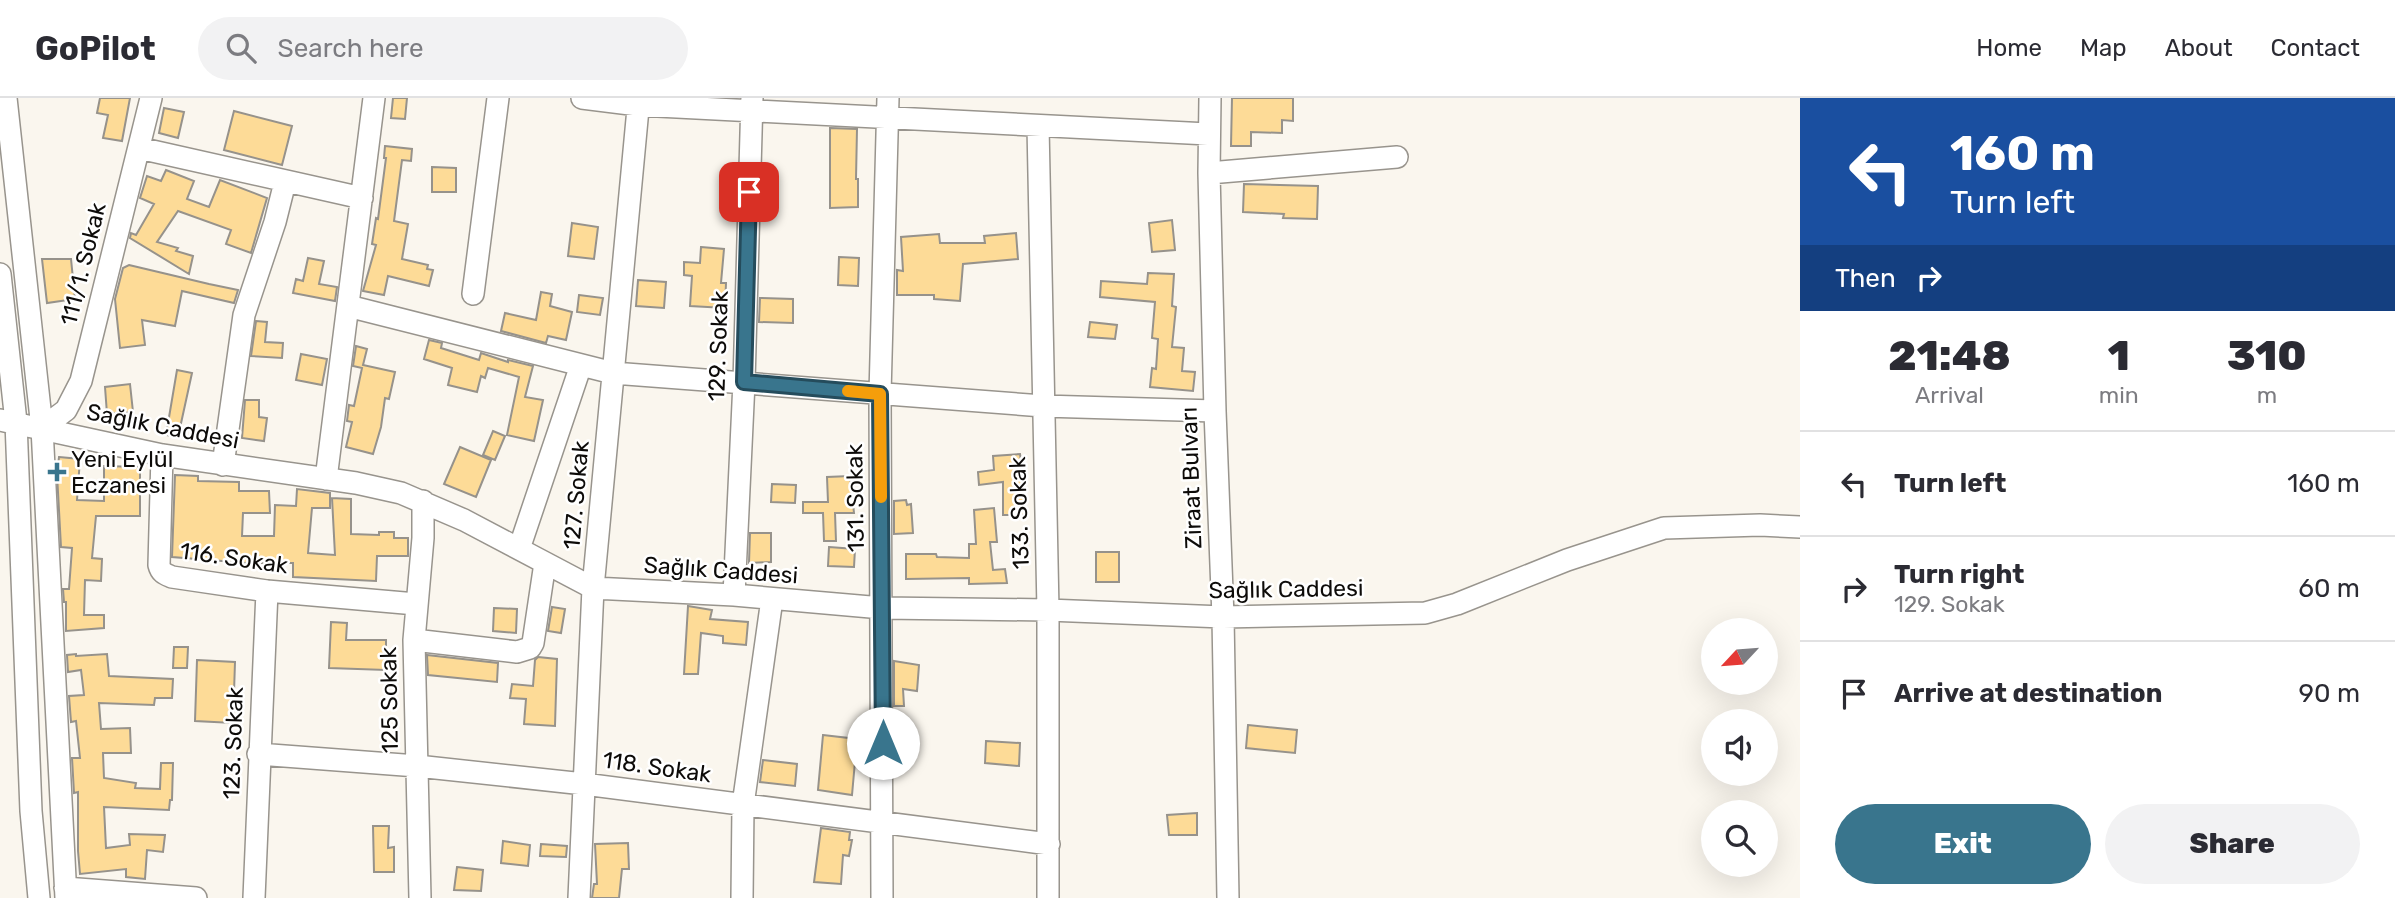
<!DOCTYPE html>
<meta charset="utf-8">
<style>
:root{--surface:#fff;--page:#f2f2f3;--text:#2b2b33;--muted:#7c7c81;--line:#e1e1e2;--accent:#39758d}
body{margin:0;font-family:Rubik,sans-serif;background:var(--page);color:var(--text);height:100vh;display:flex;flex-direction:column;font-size:26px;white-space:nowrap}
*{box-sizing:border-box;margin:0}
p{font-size:23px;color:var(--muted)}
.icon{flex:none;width:38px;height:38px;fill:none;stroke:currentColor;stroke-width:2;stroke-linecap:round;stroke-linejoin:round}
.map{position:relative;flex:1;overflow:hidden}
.sheet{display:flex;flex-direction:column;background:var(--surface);width:595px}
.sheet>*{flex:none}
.hud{background:#1a4fa0;color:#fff;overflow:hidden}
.needle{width:46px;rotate:244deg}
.tools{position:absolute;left:1701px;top:520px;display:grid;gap:14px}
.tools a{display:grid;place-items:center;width:77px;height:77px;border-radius:50%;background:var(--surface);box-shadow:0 7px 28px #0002;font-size:35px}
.pin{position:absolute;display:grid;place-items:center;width:60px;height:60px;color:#fff;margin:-30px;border-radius:14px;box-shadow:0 4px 10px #0006}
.me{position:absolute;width:77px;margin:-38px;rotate:0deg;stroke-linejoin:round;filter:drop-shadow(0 0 5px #0008)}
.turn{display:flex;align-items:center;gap:24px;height:147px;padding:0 35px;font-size:32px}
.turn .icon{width:91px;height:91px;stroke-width:2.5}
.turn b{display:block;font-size:49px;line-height:60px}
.then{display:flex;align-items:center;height:66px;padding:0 35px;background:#0003;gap:14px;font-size:26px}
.eta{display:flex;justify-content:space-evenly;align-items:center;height:119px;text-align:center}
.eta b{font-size:42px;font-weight:800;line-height:49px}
.primary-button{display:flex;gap:14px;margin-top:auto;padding:14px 35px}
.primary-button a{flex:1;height:80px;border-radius:42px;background:var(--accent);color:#fff;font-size:28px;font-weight:800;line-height:80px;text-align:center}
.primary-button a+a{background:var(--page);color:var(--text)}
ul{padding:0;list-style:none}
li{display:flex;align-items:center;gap:21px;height:105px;padding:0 35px;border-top:2px solid var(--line)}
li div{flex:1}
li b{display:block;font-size:26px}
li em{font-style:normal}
header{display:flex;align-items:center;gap:42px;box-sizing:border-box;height:98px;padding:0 35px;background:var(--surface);border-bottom:2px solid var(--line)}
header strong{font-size:33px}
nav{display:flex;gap:38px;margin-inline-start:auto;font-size:24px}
.search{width:490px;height:63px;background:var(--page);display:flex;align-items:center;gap:18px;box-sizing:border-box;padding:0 24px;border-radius:38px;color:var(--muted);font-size:26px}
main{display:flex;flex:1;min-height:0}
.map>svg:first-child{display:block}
</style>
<header>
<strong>GoPilot</strong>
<div class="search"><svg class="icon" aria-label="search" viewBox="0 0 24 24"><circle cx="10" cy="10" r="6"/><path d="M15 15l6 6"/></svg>Search here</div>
<nav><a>Home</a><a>Map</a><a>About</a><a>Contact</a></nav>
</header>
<main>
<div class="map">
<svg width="1800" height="800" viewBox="0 0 1800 800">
<rect width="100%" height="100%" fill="#faf6ee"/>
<path fill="#fddb97" stroke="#96928b" stroke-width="2" d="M100,0H130L122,43L103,40L108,17L97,15Z
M393,0H407L405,21L391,20Z
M1232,0H1293V23L1282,22V35L1251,34V48H1231Z
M164,10L184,14L178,40L159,35Z
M234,13L292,28L282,67L224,52Z
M830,30L857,31L856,81H858V109L830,110Z
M385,48L412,51L411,63L402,62L394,123L408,126L402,161L428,167L427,171L433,172L429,188L388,178L384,197L363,193L376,147L372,146L376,120L378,121L386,60H384Z
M432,69L456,70V94H432Z
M166,72L194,83L187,101L209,109L220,82L267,100L251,155L226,146L231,132L178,113L157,144L178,150L176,153L193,158L189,176L130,140L131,135L136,137L154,106L140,100L147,78L161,83Z
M1244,86L1318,88L1317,121L1283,120L1284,116L1243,114Z
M1172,122L1175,152L1152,154L1149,125Z
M572,125L598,129L594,161L568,158Z
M1016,135L1018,161L963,166L960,203L934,201V197H897V172L903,173L901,139L939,136L940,145H985L984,138Z
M701,149L724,151L721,185H726L725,210L690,208L692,178L684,177V164L700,165Z
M839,159L859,160L858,188L838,187Z
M308,160L324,163L319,186L337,189L335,203L293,195L296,181L303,183Z
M42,161H71L75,201L47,205Z
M129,167L209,186L238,192L234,205L182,193L175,228L142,222L145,247L120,250L115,201L123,170Z
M1148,175L1174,176L1172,208L1176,209L1172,249L1184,250L1182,273L1195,274L1193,293L1150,289L1152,270L1156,271L1158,241L1152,240L1155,204L1100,199L1101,183L1147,186Z
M638,182L666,184L664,210L636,208Z
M541,194L552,196L550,208L572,214L566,242L548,238L546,245L501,233L505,215L536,222Z
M579,197L603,200L600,217L577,214Z
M760,200L793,201V225L759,224Z
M256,223L267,224L265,244L283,245L282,260L251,258Z
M1090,224L1117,227L1115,241L1088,239Z
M429,242L442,245L441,250L479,262L481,255L508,264V262L533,268L525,299L543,302L534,343L507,337L519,279L488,270L485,280L481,278L477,294L448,287L452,270L424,261Z
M356,248L367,251L363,267L395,274L389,301L385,300L381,329L373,356L346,349L352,324L347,323L349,307L354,308L362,270L353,268Z
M301,256L327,261L322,287L296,282Z
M177,272L192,275L178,339L166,337Z
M130,286L133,314L107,316L105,289Z
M245,302H259V319L267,320L264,343L242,340Z
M493,333L505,338L495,362L483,357Z
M460,349L491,362L476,399L444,386Z
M1020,356L1025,393L1024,417H1003V384L979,387L978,374L994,372L993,358Z
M59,359L80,361L77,402L104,403V368L140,369V418H96L92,460L102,461L101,483L85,482L84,517H104V530L66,533V504H64L63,491H69L72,450L61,449L57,376Z
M175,377L198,378V383L239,384V393H269L270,415H243L242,438H274L275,407L296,408L297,391L330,395V410H312L308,455L335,457L332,400L351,401V436L379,437V434H394V440H408V458H377L376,483L293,479V465H247L172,459Z
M850,378L854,415H835L836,443H824L823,415H803V404H828L827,379Z
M772,386L796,387L795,405L771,404Z
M906,402L907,407L911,406L913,435L894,436V403Z
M994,410L997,444H990L993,472L1005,471L1007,485L969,486V480L906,481V456H936L937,459L969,460V446H976L974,412Z
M750,435H771V464L749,465Z
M829,449L855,451L854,469L828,468Z
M1096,454H1119V484H1096Z
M688,508L712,512L710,521L748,524L746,547L723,545V538L701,535L698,576H684Z
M552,509L565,511L561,535L548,533Z
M494,510L517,511L516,535L493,533Z
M331,524L347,525L346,542H386V572L329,570Z
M174,549H188L187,570H173Z
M76,556V558L107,556L109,578L173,581L172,600H155L154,607L99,605L101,631L130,630L131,655H103L104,680L136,685L135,690L160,691L161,665H173L172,702H170L169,712L104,709L106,750L130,747L129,736L165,737L163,754L147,752L145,781L126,779V771L80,776L78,753V694L74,695L72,660H80L76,623L71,624L69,598L84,597L81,572L68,574L67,557Z
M427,557L498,565L497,584L428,577Z
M538,559L557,561L555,628L524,626L526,601L510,600L512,586L533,588L535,562Z
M197,562L235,564L233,625L195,623Z
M894,563L919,567L917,593L903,591L904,608H894Z
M1248,627L1297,632L1295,655L1246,650Z
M823,637L857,641L852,697L818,692Z
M986,643L1020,645L1019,668L985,665Z
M763,662L797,666L795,688L760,684Z
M1197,715V737H1169L1167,717Z
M373,728H389L388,750L394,749V774H374Z
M821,730L850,734L849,742H852L849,758L843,757L841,786L814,784Z
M503,743L530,747L528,768L501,765Z
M628,745L629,771H622L619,800H592L594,786H597L595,746Z
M541,746L567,748L566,759L540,758Z
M457,769L483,772L481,793L454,792Z"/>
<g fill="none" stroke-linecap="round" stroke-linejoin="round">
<defs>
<path id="minor" d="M6,0L42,330L66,800
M582,0L638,7L1208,36
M1210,0L1209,75L1215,313L1223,519L1228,800
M1038,28L1048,512V800
M139,50L362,100
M1209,75L1397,59
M0,176L16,324L31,713L39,800
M473,196L498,0
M348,208L613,275L1043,308L1215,313
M0,322L162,357L356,385L401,395L464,422L593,490L734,497L882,510L1048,512L1223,519L1425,515L1457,506L1567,462L1664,430L1760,427L1800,429
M42,330L66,312L81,283L151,0
M162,357L159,467C161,475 165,476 172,479L267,493L416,506
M223,367L244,217L275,124L285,84
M326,381L374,0
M519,451L581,267
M734,497L744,284L752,0
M414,542L517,554L530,550L533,545L545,465
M258,656L417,668L584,686L1049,746
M65,790L196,800
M254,800L267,493
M420,800L414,542L423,440V403
M579,800L593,490L639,0
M742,800L743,707L772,501
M882,800L880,296L888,0"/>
</defs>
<use href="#minor" stroke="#98948d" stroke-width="24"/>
<use href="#minor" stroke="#fff" stroke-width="21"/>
</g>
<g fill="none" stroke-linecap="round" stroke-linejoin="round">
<defs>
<path id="route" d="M749,94L744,284L880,296L883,645"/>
</defs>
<use href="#route" stroke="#254c5c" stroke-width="18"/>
<use href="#route" stroke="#39758d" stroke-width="12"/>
<path stroke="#f59e0b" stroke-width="12" d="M848,293L880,296L881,399"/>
</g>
<path fill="#39758d" stroke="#fff" stroke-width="2.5" d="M53.5 363.5h7v7h7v7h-7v7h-7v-7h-7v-7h7z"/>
<g text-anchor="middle" stroke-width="5" stroke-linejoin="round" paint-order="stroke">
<g font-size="23" fill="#0d0b09" stroke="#fff">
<text transform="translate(83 166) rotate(-76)" y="8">111/1. Sokak</text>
<text transform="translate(718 248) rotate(-88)" y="8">129. Sokak</text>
<text transform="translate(163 328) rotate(11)" y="8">Sağlık Caddesi</text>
<text transform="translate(1191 380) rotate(-92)" y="8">Ziraat Bulvarı</text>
<text transform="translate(576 397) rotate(-85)" y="8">127. Sokak</text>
<text transform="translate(855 400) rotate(-91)" y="8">131. Sokak</text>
<text transform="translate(1019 415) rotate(-92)" y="8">133. Sokak</text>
<text transform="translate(234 460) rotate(8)" y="8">116. Sokak</text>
<text transform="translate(721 472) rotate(4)" y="8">Sağlık Caddesi</text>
<text transform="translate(1286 491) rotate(-1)" y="8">Sağlık Caddesi</text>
<text transform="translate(389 602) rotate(-91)" y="8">125 Sokak</text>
<text transform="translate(233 645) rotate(-88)" y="8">123. Sokak</text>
<text transform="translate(657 669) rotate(8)" y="8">118. Sokak</text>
</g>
<g font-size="23" fill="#0d0b09" stroke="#fff" text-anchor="start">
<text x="71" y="369">Yeni Eylül<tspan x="71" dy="26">Eczanesi</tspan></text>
</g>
</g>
</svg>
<div class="tools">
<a><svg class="needle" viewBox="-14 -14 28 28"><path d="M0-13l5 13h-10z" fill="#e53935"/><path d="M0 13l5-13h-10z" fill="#7c7c81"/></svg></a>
<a><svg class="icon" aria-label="sound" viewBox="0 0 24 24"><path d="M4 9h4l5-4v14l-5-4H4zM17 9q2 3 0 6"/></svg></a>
<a><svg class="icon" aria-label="search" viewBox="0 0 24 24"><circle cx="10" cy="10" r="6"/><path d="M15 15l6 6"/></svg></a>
</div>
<div class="pin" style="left:749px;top:94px;background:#d93025"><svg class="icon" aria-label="arrive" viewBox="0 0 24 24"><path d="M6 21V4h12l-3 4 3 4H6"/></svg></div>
<svg class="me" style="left:883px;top:645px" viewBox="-20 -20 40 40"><circle r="19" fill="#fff"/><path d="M0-13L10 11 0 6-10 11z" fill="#39758d"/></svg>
</div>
<section class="sheet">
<div class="hud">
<div class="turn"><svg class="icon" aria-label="left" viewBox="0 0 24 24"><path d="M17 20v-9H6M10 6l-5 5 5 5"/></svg><div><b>160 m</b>Turn left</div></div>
<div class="then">Then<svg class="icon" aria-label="right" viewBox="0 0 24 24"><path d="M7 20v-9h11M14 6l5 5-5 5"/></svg></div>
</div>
<div class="eta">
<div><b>21:48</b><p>Arrival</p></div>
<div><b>1</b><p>min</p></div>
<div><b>310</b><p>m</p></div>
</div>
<ul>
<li><svg class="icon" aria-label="left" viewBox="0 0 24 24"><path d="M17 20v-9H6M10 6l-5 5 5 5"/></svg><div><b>Turn left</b></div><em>160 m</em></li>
<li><svg class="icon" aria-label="right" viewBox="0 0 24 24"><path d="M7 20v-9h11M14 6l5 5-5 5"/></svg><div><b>Turn right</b><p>129. Sokak</p></div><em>60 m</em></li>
<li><svg class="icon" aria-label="arrive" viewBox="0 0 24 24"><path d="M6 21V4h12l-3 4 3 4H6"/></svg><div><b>Arrive at destination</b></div><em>90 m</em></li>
</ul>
<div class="primary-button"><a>Exit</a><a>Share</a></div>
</section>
</main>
